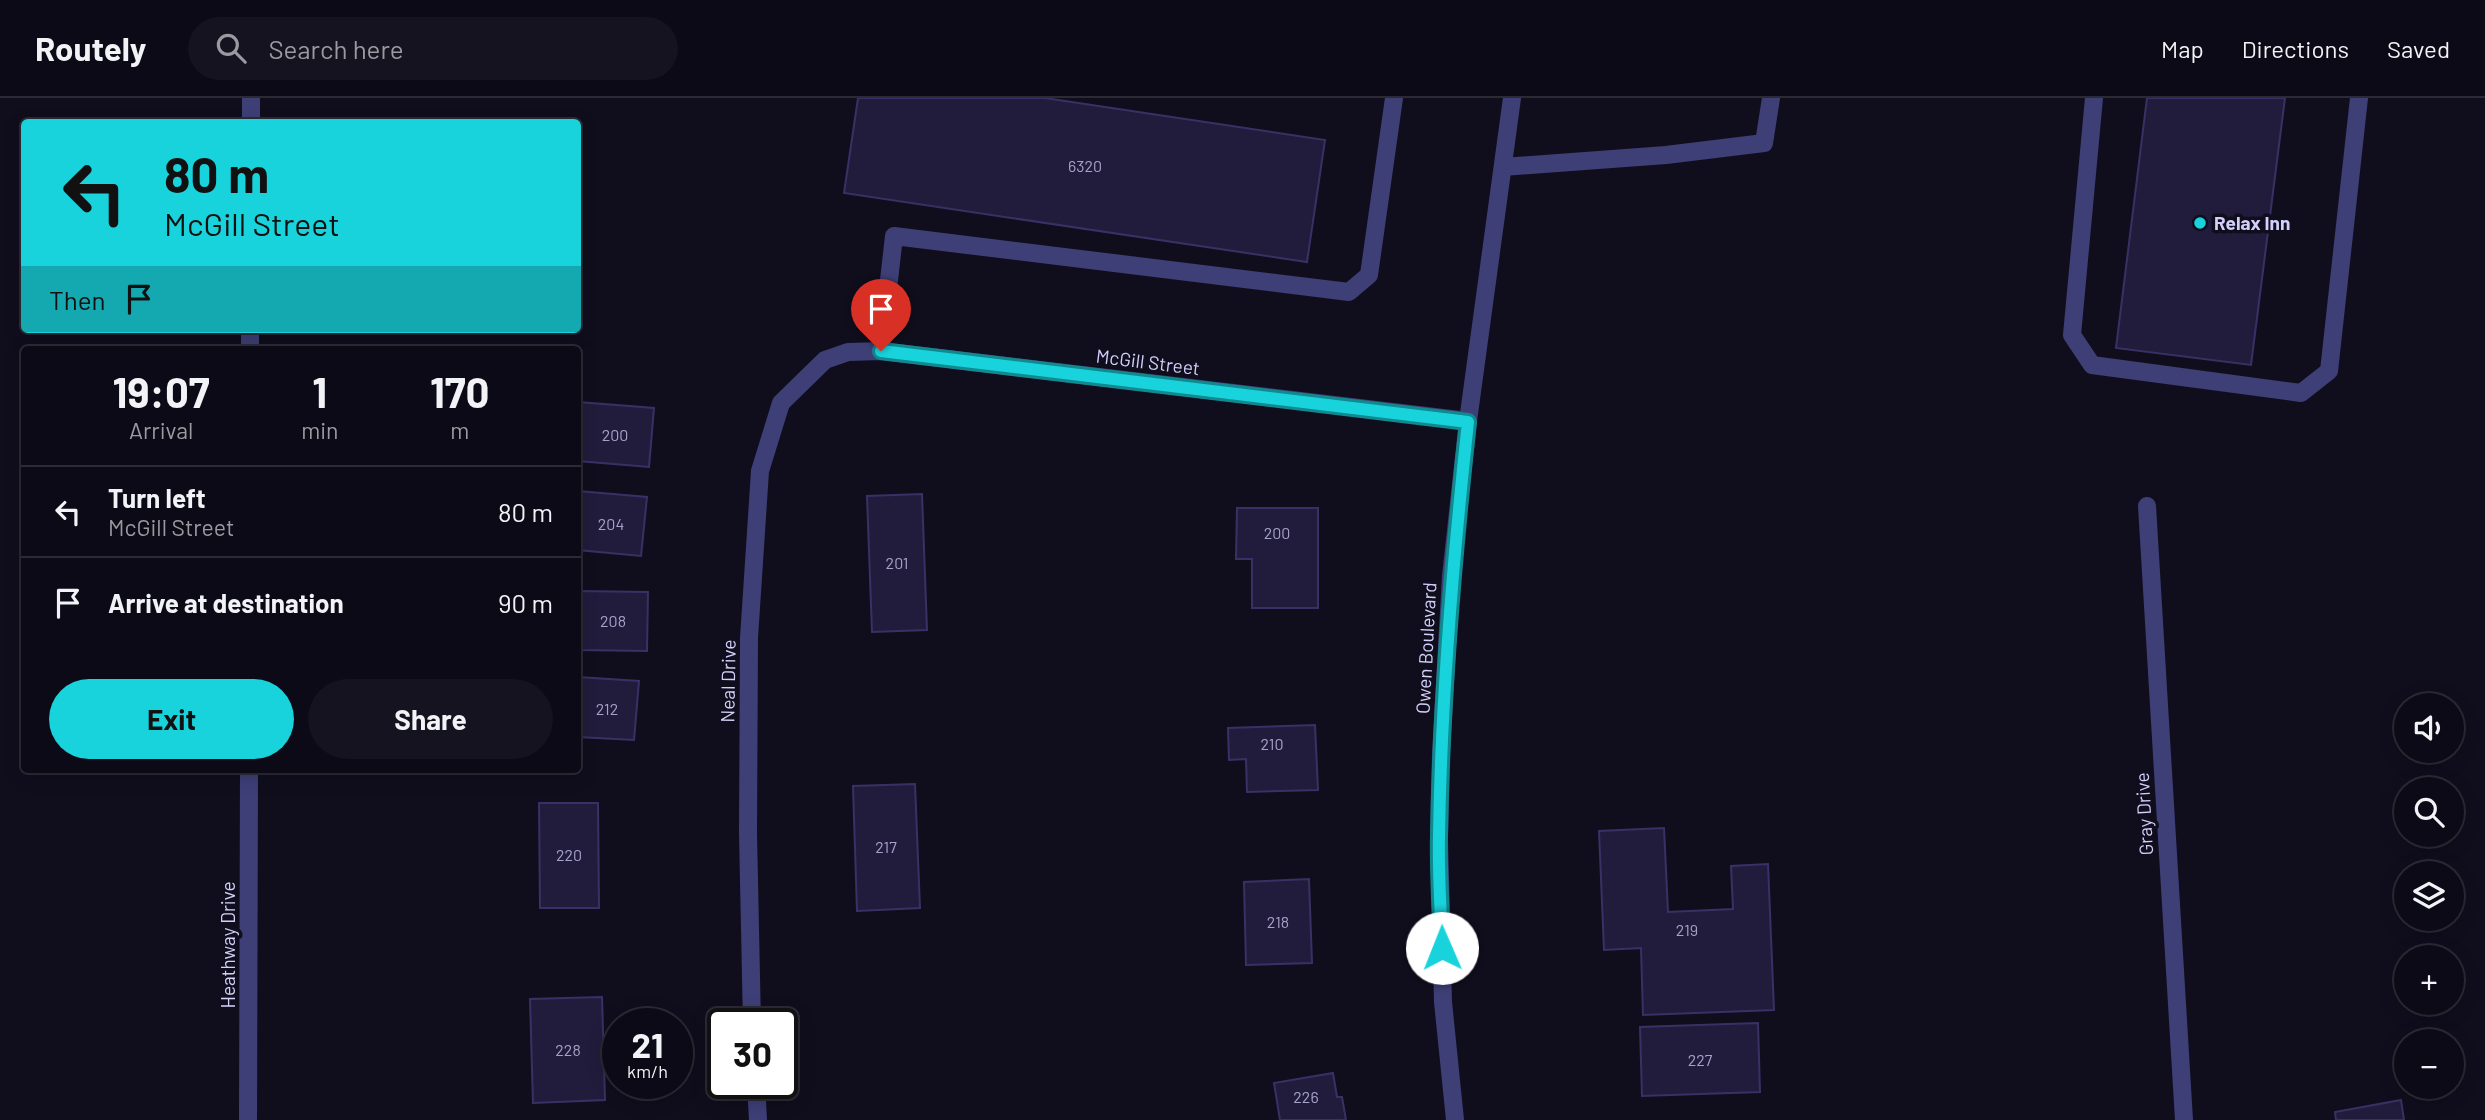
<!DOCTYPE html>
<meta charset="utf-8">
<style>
:root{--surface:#0c0a16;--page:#15131f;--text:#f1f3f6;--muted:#9a9aa1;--line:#2c2b35;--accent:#19d3dc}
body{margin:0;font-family:Barlow,sans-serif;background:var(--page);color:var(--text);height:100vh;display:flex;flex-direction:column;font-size:26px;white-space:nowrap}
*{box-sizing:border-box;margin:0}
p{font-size:23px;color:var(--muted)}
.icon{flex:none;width:38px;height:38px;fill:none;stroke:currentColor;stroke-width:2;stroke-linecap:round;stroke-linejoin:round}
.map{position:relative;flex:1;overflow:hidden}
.sheet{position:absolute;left:21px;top:248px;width:560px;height:427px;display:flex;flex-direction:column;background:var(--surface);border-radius:7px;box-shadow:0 4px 18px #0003,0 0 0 2px var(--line)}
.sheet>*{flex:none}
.top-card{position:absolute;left:21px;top:21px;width:560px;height:214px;border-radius:7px;box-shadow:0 4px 18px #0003,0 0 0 2px var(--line);background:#19d3dc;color:#111;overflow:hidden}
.fabs{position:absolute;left:2394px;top:595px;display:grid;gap:14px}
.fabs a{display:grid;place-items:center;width:70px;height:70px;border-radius:50%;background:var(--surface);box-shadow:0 4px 18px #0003,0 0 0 2px var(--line);font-size:35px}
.speed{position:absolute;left:602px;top:910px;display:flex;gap:14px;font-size:35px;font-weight:700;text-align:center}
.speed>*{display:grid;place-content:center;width:91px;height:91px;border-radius:50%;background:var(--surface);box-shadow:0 4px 18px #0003,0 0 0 2px var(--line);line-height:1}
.speed small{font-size:18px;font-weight:400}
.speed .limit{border:4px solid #111;border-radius:10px;background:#fff;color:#111}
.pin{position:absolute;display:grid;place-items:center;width:60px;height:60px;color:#fff;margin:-72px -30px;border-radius:50% 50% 50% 0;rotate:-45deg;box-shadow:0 0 7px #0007}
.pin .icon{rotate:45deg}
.me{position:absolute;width:77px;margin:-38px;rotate:359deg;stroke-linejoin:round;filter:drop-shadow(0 0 5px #0008)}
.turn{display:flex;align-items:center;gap:24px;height:147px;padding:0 28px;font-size:32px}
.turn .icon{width:91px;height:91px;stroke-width:2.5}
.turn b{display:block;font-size:49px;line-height:60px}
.then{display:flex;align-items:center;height:66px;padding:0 28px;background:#0003;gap:14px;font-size:26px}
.eta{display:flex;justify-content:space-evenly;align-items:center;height:119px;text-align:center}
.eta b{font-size:42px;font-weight:700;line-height:49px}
.primary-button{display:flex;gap:14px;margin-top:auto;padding:14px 28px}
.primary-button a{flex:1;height:80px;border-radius:42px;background:var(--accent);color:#111;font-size:28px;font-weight:700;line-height:80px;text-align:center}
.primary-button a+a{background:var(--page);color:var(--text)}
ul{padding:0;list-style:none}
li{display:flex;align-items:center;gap:21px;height:91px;padding:0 28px;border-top:2px solid var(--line)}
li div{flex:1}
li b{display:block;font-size:26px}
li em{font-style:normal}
header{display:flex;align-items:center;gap:42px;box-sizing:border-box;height:98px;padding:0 35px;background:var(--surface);border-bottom:2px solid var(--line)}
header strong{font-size:33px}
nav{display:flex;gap:38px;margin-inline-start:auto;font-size:24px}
.search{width:490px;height:63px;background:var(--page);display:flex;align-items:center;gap:18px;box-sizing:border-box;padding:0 24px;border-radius:38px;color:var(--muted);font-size:26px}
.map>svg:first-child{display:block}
</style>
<header>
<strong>Routely</strong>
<div class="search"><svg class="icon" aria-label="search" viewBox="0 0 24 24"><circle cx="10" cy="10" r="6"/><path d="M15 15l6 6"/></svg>Search here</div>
<nav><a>Map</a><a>Directions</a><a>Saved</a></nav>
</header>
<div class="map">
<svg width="2485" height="1022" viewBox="0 0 2485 1022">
<rect width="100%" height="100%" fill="#100e1d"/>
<path fill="#211c3c" stroke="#393165" stroke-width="2" d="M858,0H1045L1325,42L1307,164L844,95Z
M2147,0H2285L2251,267L2116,250Z
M578,304L654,310L649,369L578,363Z
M578,393L647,399L641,458L578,452Z
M922,396L927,532L872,534L867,398Z
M1237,410H1318V510H1252V461H1236Z
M578,493L648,494L647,553L578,552Z
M578,579L639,583L634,642L578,639Z
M1315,627L1318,692L1247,694L1246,661L1229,662L1228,630Z
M915,686L920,810L857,813L853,688Z
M539,705H598L599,810H540Z
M1664,730L1668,814L1733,811L1731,768L1768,766L1774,912L1643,917L1641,850L1604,852L1599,733Z
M1309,781L1312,865L1246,867L1244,784Z
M602,899L605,1002L533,1005L530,901Z
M1758,925L1760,994L1642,998L1640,929Z
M1333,975L1337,999H1342L1346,1022H1280L1274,985Z
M2401,1002L2404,1022H2336L2335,1014Z"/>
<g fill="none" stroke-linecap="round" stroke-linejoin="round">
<path stroke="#3e3f77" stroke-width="18" d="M2094,0L2072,237L2092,267L2301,295L2329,273L2359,0
M1503,69L1666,57L1764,45L1771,0
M881,253L894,138L1349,194L1369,177L1394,0"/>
<path stroke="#3e3f77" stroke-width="18" d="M251,24V0
M250,252V231
M2147,408L2184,1022
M752,926L748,735L749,540L760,373L781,305L825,262L848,254L881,253L1468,323
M756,985L758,1022
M248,1022L249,672
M1455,1022L1443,904L1439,741L1441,656L1451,478L1468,323L1512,0"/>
</g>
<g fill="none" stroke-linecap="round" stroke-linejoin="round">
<defs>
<path id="route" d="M881,253L1468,324C1453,461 1441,599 1439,738C1438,775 1441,812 1442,850"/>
</defs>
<use href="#route" stroke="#10898f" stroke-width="18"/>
<use href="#route" stroke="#19d3dc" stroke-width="12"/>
</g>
<circle fill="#19d3dc" stroke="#100e1d" stroke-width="2.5" cx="2200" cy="125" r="7"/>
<g text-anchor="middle" stroke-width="7" stroke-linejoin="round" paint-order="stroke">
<g font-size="16" fill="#a6a3ca">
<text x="1085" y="74">6320</text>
<text x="615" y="343">200</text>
<text x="611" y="432">204</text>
<text x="1277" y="441">200</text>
<text x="897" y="471">201</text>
<text x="613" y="529">208</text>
<text x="607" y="617">212</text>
<text x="1272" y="652">210</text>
<text x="886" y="755">217</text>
<text x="569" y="763">220</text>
<text x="1278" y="830">218</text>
<text x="1687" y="838">219</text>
<text x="568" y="958">228</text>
<text x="1700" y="968">227</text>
<text x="1306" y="1005">226</text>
</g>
<g font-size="19" font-weight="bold" fill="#d2d0fa" stroke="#100e1d" text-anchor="start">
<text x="2214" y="132">Relax Inn</text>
</g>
<g font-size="19" fill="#d2d0fa" stroke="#100e1d">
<text transform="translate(1148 264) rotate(7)" y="7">McGill Street</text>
<text transform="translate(1426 550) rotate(-87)" y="7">Owen Boulevard</text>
<text transform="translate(728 583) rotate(-89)" y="7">Neal Drive</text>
<text transform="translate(2144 716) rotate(-93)" y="7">Gray Drive</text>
<text transform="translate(228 847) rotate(-90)" y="7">Heathway Drive</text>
</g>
</g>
</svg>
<div class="fabs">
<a><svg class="icon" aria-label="sound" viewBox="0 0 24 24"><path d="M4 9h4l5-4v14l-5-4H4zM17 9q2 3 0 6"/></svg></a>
<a><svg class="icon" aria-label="search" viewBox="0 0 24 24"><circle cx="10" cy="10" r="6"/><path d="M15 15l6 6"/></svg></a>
<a><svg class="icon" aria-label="layers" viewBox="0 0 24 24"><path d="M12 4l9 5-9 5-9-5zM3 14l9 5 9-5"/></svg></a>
<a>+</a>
<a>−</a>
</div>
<div class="speed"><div>21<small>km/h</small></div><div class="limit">30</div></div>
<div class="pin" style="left:881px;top:253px;background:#d93025"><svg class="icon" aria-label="arrive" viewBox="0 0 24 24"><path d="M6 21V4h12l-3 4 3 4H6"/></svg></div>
<svg class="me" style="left:1442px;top:850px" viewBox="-20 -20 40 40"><circle r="19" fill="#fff"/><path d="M0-13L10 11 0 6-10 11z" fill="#19d3dc"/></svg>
<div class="top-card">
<div class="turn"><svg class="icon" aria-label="left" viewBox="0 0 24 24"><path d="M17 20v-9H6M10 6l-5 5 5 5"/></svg><div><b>80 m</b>McGill Street</div></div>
<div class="then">Then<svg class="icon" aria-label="arrive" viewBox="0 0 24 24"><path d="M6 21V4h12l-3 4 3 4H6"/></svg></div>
</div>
<section class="sheet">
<div class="eta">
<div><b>19:07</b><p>Arrival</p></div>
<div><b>1</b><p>min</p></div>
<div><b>170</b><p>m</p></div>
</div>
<ul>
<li><svg class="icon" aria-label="left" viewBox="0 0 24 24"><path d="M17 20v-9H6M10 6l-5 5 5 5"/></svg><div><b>Turn left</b><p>McGill Street</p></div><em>80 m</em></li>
<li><svg class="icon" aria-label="arrive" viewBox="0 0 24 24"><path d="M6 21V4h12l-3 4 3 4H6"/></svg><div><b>Arrive at destination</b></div><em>90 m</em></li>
</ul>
<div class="primary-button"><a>Exit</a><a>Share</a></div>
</section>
</div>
